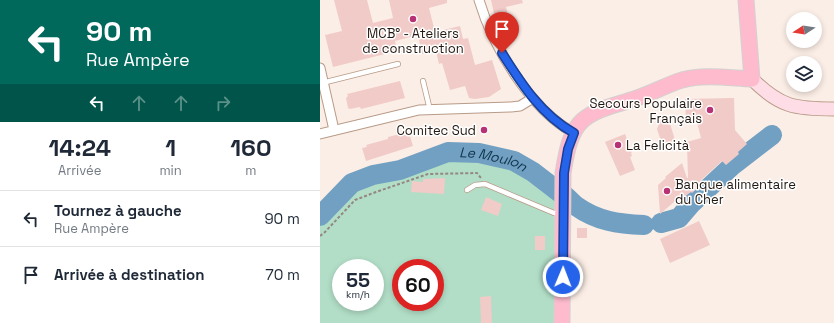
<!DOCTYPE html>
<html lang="fr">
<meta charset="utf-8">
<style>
:root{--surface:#fff;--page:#f2f2f3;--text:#1f2937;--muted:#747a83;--line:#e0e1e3}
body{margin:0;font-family:"Space Grotesk",sans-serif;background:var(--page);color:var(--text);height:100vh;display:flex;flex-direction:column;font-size:15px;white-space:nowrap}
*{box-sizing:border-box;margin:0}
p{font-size:13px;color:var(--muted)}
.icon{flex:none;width:22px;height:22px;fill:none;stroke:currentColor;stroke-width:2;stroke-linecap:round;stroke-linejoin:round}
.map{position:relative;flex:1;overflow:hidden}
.details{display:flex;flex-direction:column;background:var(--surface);width:320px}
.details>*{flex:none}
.top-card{background:#00695c;color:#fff;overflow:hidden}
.needle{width:26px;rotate:258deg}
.controls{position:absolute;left:466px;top:12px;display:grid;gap:8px}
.controls a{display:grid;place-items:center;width:36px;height:36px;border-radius:50%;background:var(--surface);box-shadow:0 2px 6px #0003;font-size:20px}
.speed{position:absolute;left:12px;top:259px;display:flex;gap:8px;font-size:20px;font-weight:700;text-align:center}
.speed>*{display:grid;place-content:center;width:52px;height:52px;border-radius:50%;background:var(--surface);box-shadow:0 2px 6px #0003;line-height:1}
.speed small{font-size:10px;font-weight:400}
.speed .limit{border:6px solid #d22;background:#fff;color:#111}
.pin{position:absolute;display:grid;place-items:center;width:34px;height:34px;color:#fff;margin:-41px -17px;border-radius:50% 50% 50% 0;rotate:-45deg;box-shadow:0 0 4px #0007}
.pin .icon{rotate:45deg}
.me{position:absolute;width:44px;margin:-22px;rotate:1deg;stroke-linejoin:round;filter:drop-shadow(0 0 3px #0008)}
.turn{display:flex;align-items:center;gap:14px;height:84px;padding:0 20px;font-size:18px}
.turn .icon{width:52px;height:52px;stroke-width:2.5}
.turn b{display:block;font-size:28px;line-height:34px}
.lanes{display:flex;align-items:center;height:38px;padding:0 20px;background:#0003;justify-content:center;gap:20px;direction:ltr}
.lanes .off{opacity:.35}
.eta{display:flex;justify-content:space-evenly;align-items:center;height:68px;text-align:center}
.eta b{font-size:24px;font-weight:800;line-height:28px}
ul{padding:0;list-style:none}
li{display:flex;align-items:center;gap:12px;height:56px;padding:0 20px;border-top:1px solid var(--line)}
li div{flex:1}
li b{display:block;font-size:15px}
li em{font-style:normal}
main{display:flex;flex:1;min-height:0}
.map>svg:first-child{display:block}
</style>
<main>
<section class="details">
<div class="top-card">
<div class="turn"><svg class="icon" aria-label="left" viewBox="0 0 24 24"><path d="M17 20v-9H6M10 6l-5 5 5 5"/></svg><div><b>90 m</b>Rue Ampère</div></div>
<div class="lanes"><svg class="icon" aria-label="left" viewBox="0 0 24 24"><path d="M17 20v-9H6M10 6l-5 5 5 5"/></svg><svg class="icon off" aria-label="ahead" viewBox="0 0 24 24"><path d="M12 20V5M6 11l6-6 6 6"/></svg><svg class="icon off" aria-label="ahead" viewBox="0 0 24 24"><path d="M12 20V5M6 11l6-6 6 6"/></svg><svg class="icon off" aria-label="right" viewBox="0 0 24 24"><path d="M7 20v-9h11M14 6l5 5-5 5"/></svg></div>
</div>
<div class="eta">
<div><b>14:24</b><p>Arrivée</p></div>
<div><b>1</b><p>min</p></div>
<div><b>160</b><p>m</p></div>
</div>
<ul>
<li><svg class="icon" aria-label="left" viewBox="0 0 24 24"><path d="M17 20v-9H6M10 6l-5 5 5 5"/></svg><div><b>Tournez à gauche</b><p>Rue Ampère</p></div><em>90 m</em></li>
<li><svg class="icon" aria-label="arrive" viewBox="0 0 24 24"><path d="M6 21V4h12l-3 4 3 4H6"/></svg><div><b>Arrivée à destination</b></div><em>70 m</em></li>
</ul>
</section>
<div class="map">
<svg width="514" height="323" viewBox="0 0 514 323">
<rect width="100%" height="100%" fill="#fbeee6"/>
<path fill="#b2dec7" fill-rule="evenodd" d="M128,152L159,153L194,161L213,172L239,192L245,323H0V216L32,183L53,175L80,170ZM21,268H55V302H21ZM81,268H115V302H81Z"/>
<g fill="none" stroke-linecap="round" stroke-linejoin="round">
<g stroke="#72a0c2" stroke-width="20">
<path id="s1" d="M0,216L32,183L53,175L80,170L128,152L159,153L194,161L213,172L239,192C246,195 250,201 256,206C277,221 298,224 324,225"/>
<path d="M341,223L359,218L371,204L413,165L452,135"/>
</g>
</g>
<path fill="#f1cbc7" d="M14,0H47L53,23L73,18L69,0H127V3L109,8L115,32L140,26L143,39L148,38L155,65L172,60L181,89L169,97L155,99L149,98L145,86L130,90L122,63L119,64L116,51L102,54L98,35L75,41L77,51L13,67L5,35L22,31Z
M171,0H202L203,3L186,7L188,15L175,18Z
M80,81L85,98L41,109L40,107L30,109L28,108L26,98L28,96L27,94Z
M414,98L415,130L427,144L418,152L419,154L406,165L402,161L380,181L382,184L372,193L371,192L363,198L361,196L340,214L338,185L346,178L345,177L362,163L367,178H368L367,142L381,138L377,122H366L365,99Z
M348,117L355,140L342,144L337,129L341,119Z
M84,133L85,134L89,133L93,146L46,161L42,148L47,147L46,145L68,139V137Z
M305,134L312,152L311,153L312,156L310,157L315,170L300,176L285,142Z
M125,178L124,194L91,192L92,181L103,182V179Z
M166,197L182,204L178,216L161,210Z
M379,221L390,245L350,263L340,239Z
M257,228H267V238H257Z
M215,236H225V250H215Z
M171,296L172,323H161L160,297Z"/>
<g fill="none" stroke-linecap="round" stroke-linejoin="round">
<defs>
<path id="lane" d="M103,81L110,110
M2,83L78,64
M147,190L155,185L165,184L234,213H240"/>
<path id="street" d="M159,0C173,47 210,109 254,133
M0,68L14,130
M0,134L99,110L191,107L200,106L213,98"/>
<path id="secondary" d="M432,79C460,107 475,109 514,109"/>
<path id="primary" d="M242,323L243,173C246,156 249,132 263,120C277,108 297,105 314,99C330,94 346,85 362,80C384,74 409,78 432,79L426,0"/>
</defs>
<use href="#lane" stroke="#b89b88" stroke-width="6"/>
<use href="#street" stroke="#b89b88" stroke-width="11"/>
<use href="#secondary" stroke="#b89b88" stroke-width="15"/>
<use href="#primary" stroke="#d3d1cf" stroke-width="17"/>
<path stroke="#938780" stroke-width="2" stroke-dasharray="3 2" stroke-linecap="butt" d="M0,236L5,232L35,200L56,192L108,174L157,173L161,178"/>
<use href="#lane" stroke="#fff" stroke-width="4.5"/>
<use href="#street" stroke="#fff" stroke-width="9"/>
<use href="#secondary" stroke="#ffdde6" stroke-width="13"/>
<use href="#primary" stroke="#ffbbce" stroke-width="15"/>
</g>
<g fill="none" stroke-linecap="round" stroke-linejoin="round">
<defs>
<path id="route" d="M182,53C201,83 221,115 254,133L248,149L244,173L243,277"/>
</defs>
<use href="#route" stroke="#184099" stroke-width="10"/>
<use href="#route" stroke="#2563eb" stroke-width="7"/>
</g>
<g fill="#b73175" stroke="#fff" stroke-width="1.5">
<circle cx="93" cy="19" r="4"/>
<circle cx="390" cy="110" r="4"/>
<circle cx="164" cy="130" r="4"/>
<circle cx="298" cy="145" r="4"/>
<circle cx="347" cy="191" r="4"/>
</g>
<g text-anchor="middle" stroke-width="3" stroke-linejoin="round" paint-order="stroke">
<g font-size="13" fill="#211710" stroke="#fff" text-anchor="end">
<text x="93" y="38" text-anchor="middle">MCB° - Ateliers<tspan x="93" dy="15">de construction</tspan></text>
<text x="382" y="108">Secours Populaire<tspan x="382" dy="15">Français</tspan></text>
<text x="156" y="135">Comitec Sud</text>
<text x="306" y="150" text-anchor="start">La Felicità</text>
<text x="355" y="189" text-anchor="start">Banque alimentaire<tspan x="355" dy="15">du Cher</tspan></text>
</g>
<g font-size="14" font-style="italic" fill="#11364e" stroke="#fff">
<text dy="5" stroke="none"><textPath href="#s1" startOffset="193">Le Moulon</textPath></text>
</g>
</g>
</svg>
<div class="controls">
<a><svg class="needle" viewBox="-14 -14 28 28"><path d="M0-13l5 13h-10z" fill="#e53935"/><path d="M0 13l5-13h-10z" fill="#747a83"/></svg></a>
<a><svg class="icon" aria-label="layers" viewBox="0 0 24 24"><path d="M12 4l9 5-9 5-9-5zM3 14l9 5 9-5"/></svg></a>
</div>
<div class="speed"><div>55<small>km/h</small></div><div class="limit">60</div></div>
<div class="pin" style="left:182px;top:53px;background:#d93025"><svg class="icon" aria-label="arrive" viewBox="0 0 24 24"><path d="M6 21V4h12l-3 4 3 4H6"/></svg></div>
<svg class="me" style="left:243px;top:277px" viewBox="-20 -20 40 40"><circle r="17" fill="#2563eb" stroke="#fff" stroke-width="3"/><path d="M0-11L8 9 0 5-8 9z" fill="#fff"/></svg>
</div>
</main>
